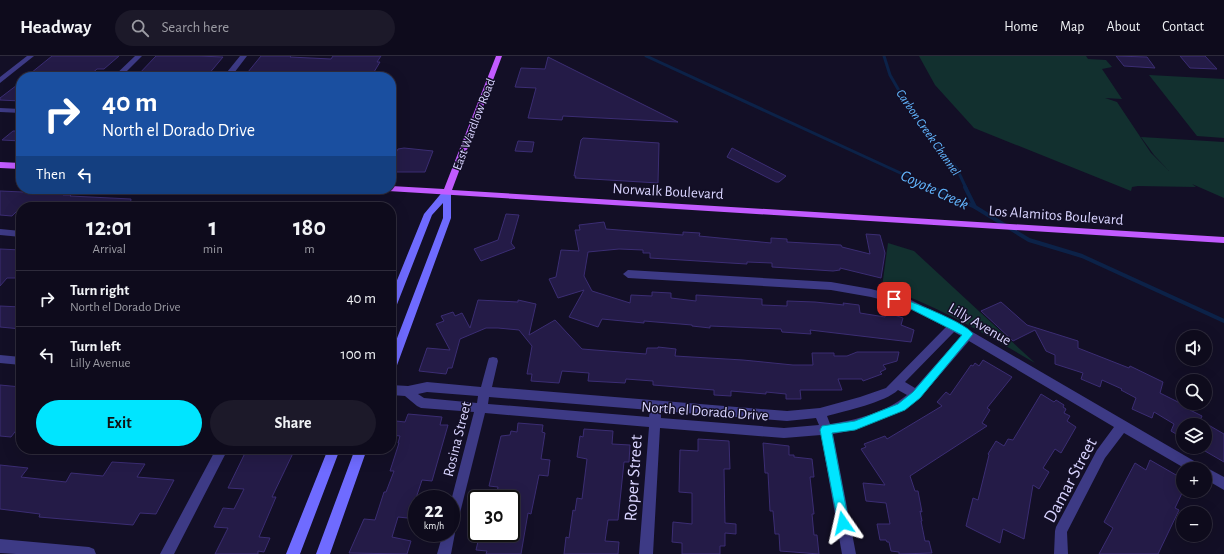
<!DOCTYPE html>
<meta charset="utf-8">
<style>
:root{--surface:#0e0b1c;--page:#1c1929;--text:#f1f3f6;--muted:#9b9ba3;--line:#2e2b3b;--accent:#00e5ff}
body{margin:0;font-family:"Alegreya Sans",sans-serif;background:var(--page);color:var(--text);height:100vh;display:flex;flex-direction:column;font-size:15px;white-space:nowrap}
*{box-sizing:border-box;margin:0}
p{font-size:13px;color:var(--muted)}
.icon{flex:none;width:22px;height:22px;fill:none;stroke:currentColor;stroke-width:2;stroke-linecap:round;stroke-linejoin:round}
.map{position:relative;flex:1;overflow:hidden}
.drawer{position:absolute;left:16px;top:146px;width:380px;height:252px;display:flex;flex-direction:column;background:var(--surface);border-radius:16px;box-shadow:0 4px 16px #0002,0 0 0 1px var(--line)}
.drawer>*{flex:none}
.hud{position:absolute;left:16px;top:16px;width:380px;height:122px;border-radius:16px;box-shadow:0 4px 16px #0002,0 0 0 1px var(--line);background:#1a4fa0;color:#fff;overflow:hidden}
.tools{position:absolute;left:1176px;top:274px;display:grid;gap:8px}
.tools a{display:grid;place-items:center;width:36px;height:36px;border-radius:50%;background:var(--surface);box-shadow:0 4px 16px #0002,0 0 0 1px var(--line);font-size:20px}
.speed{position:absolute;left:408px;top:434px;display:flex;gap:8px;font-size:20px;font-weight:700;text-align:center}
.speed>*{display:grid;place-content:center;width:52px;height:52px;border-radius:50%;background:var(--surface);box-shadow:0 4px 16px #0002,0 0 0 1px var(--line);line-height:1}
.speed small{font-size:10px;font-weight:400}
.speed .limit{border:2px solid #111;border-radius:6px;background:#fff;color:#111}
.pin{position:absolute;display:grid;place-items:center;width:34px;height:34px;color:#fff;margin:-17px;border-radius:8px;box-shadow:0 2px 6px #0006}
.me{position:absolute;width:44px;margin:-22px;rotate:349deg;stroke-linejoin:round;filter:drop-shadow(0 0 3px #0008)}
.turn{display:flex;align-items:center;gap:14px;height:84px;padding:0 20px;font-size:18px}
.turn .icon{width:52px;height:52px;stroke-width:2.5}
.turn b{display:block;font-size:28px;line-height:34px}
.then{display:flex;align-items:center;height:38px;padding:0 20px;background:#0003;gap:8px;font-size:15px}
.eta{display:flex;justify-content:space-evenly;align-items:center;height:68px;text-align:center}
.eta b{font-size:24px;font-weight:700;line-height:28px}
.action{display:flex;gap:8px;margin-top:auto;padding:8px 20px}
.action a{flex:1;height:46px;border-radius:24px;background:var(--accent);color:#111;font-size:16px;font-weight:700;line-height:46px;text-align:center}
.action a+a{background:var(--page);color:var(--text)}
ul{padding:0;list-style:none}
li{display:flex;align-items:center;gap:12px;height:56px;padding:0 20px;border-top:1px solid var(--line)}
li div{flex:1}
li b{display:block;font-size:15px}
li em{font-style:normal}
header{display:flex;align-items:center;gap:24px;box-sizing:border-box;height:56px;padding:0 20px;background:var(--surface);border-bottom:1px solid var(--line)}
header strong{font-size:19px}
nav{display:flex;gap:22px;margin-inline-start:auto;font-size:14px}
.search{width:280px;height:36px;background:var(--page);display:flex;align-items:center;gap:10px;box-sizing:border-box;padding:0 14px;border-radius:22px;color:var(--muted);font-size:15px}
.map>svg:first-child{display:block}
</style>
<header>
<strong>Headway</strong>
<div class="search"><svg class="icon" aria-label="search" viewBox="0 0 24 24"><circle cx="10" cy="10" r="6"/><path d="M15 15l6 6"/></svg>Search here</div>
<nav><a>Home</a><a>Map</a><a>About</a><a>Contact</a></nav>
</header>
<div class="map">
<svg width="1224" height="498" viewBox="0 0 1224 498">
<rect width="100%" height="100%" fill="#130f26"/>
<path fill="#12302f" d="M919,0H1086L1088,3L1106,4L1112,11L1102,13L1122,43L1105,42L1117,46L1151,97L1169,115L1154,99L1141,81L1224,86V142L1192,128L1196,131L1138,130L1132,131L1131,135L974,72L935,29Z
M1149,19L1224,23V82L1197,80Z
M888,187L914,195L1035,307C985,278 937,249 882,231Z"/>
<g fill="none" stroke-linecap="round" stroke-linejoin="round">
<path stroke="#0c2248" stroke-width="3" d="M646,0L933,132
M884,0L890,19L905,45L925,75L957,113L966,132"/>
<path stroke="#0c2248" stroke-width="4" d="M931,131L975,151L1029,184L1082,200L1224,265
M965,131L975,151"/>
</g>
<path fill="#241b47" stroke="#3b2d73" d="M52,0H119L104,13H97L90,19L53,17L49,21H26Z
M156,0H199L223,1L208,19L200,18L197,21L137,20Z
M261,0H291L290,1L331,3L333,0H381L377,6H380L371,21H253L257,17L248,16Z
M1116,0L1147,1L1155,12L1124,10Z
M1180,0H1205L1217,13L1190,12Z
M548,1L678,66L563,60L562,64L528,62L536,32L515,31L521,12L545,13Z
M21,26V45L0,44V42Z
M13,75H21V85L2,84Z
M583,82L659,87L658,127L575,122L576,120H574L581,84Z
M518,85L534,86L532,96L515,95Z
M404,92L433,95L425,116H391V102H393L398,93Z
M732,92L786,120L779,126H776L727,101Z
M25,133L67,135L63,139H71L70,140L131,143L130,151H21L12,160L0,159V135L23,136Z
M506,158L519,159L511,187L515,192L481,205L474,193L498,184Z
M604,166L606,173L683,179V176L700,177L699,180L771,187V182L787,183V186L841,189L842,191L870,198L866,178L880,179L885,197L881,222L840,212V214L833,215L772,211V207L747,206V208L730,207L650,202V197H643V194L619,193L588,196L584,220L592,235L630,247L631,239L652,240V236L671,237V242L696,245V239L762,243V249L787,250V245L815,246L844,249L843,247L859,249L860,257L885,261L886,256L903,262L901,269L914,274L911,286L810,274L811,278L782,276L781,273L710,270V272L692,270V269L644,265V267L602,263L598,271L569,261L584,234L558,242L549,223L556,221L561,194L579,195L575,174H580L579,169Z
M0,193L21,194V222H7L0,230Z
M478,244L518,246V244L536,248L529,279L555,264L582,293L646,298L647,292H658V291L676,293L675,300L743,304L793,309H813L812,297H834V300H847L857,296H899L897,305L883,309L886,313L880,316L882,318L863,325L862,323H838L842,334H800L801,343H786V338L766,336V338L731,335V340L714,339V334L653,329V325L626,323L625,327L588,325L589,317L562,315L559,327L531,325L532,318H527L532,290L519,274L498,272H486L460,283L452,312H448L446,318L419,315L427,292L450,294L436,268L444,265L441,260L453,256L455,260L462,257L470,272Z
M1001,246L1027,269L1078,285V292L1129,312L1130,310L1163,326L1160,337L1190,352V354L1202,360L1198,369H1183V382L1171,375L1174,368L1154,356L1152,362L1132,353L1136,342L1121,334L1122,333L1102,324L1100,331L1081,323L1083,317L1055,308V299L1046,295L1035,274L1013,285L981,255Z
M0,250L21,251V273L0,271Z
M983,304L1012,321L987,352L990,354L982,367L987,370L910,420L915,435H918L922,456L920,455L922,465H921L925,485H929L932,497L899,498V496L891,495L889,486H887L886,484H880L877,468H890L886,447L866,445L863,427L885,429L861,393L866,391L864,388L885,380L887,383L942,350L937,346L946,336L950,339L971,309L973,310L975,307L979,310Z
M0,329L21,331V368L11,381L0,380Z
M1041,338L1054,346L1056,344L1064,349L1063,351L1066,353L1064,357L1070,360L1067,365L1076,371L1061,397L1055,393L1043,412L1049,416L1039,433L1033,429L1024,483L1003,473L1000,487L966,470L973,442L978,444L989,399L988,398L996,385L1004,390L1008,383L1013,384Z
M408,358L442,361L440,369H448L432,425L422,424L417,439V463L398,461L392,481L411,485L407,498L349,497L364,463L375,464L384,436H386L394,415H390L399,387H398L400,380L391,379L396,365L405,366Z
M518,367L543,369L542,376L545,377L541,403L550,404L548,420L539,419L531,458L528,457L521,498H486L487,495L476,494L480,477H511V443H496L498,431L489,430L501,380L510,379L511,375L517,376Z
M1205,367L1224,378V406L1205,395Z
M584,373L613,375L612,388L630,389L629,406H624L618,464H608L605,485L619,486L618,498H564L566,481L569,482L573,454L575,455L577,442L582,443L587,403L577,401L580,380L583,381Z
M698,383L729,385L730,413H724L725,467L736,468V478L725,477V490H720V498H682V487L672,486L673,466L692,468V437L679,436L680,394L698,395Z
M763,387L789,390V399H794V401L812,403L814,421H810L814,458H812L814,479H817L819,498L780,495L779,478H775L773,455H770L768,417H765Z
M247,393L259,394V393H295L272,441H276L259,481L270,482L264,496L258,495V498H215L228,472L214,471L223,452L234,453L244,433L228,432Z
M1150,404L1183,423V435L1175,452L1179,454L1158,498H1099L1113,472L1104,466L1135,407L1146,414Z
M112,406L145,408L137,421L174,424L156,458L140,457L133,469L39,461L40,458L0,453V409L28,412L21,421L66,426L71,417L103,420Z"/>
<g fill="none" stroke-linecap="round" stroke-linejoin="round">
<path fill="#3d3a85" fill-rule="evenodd" d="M27,0H34L0,27V21Z
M135,0H142L121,21H113Z
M240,0H247L231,21H223Z
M0,52L21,53V57L0,56Z
M0,173L21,175V181L0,179Z
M628,214L831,226L871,233L909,243L957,267L1201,409L1203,412L1209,413L1224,421V434L1205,423V413H1186L1124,377L1105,402L1067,476L1068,498H1054L1055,475L1056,471L1097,394L1114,371L969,285L920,342L905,354L855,374L833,378L856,498H842L821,379L784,382L660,372L653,498H639L649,371L485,357L457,469L454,474L455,477L451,498H437L443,477H451V445L474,356L421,352L417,350L405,340L391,339V329L408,330L427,326L481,331L488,305L489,302L493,301L497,302L498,305L492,331L787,355L820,352L860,341L886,332L946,271L902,249L871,241L831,234L628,222L623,218ZM954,276L961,280L915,332L905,326ZM898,334L907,339C886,356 857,364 830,368L827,360C845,355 886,346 898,334ZM427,336L478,340L477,347L424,342L418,338ZM489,341L650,354L649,361L488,348ZM661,355L787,365L816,362L819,369L784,372L661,362Z
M0,299L21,301V309L0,307Z
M216,393H228L174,498H160Z
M0,483L89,491L94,493L96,498H16L0,497Z"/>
<path fill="#6f6bff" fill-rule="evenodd" d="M447,133L451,136V162L396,312L395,315L391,316V298L443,162V147L432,159L396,251L395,254L391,255V239L424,158L444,134Z
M328,393H340L300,498H286Z
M355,393H367L330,498H316Z"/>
<path fill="#c25bff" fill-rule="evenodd" d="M496,0H502L452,134L1224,181V187L388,135L387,133H391V130L444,133Z
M0,106L21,107V113L0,112Z"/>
</g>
<path fill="#00e5ff" stroke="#0095a6" d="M894,240C908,244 967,267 973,278L920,342L905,354L855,374L832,377L849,467L848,471L843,473L839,471L838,467L820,374L822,370L855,365L898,348L913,336L962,279L903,249L891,246L889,243Z"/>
<g text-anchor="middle" stroke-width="3" stroke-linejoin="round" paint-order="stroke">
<g font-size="13" fill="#d9d4ff" stroke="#130f26">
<text transform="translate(473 68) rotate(-69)" y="5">East Wardlow Road</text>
</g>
<g font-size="13" font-style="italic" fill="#62b6ff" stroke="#130f26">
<text transform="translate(929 76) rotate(55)" y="5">Carbon Creek Channel</text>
</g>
<g font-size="15" fill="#d9d4ff" stroke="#130f26">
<text transform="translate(668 135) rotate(3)" y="5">Norwalk Boulevard</text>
<text transform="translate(1056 159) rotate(4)" y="5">Los Alamitos Boulevard</text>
<text transform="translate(980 268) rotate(30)" y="5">Lilly Avenue</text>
<text transform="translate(705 355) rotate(4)" y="5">North el Dorado Drive</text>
<text transform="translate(457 383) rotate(-76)" y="5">Rosina Street</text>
</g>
<g font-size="16" font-style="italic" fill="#62b6ff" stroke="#130f26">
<text transform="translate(935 133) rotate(25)" y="6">Coyote Creek</text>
</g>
<g font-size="18" fill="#d9d4ff" stroke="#130f26">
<text transform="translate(633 422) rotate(-86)" y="6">Roper Street</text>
<text transform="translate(1070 424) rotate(-62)" y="6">Damar Street</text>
</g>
</g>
</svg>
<div class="tools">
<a><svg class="icon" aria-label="sound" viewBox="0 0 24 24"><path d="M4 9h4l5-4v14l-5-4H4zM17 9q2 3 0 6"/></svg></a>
<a><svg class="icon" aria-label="search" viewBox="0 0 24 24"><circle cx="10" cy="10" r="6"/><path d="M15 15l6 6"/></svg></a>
<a><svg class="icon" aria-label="layers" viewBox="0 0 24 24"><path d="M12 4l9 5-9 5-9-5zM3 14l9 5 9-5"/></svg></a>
<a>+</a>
<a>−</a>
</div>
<div class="speed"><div>22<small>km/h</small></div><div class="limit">30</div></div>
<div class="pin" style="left:894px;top:243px;background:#d93025"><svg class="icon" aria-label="arrive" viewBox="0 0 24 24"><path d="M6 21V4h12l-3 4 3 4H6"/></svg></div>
<svg class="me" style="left:843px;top:467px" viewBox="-20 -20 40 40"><path d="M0-17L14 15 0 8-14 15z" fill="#00e5ff" stroke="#fff" stroke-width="4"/></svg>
<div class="hud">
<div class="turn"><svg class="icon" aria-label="right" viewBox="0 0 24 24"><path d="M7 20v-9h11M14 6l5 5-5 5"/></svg><div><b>40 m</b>North el Dorado Drive</div></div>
<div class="then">Then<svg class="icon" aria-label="left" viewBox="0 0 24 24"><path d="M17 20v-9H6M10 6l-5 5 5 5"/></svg></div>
</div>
<section class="drawer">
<div class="eta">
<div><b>12:01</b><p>Arrival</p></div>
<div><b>1</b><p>min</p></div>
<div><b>180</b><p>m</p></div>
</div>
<ul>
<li><svg class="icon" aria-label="right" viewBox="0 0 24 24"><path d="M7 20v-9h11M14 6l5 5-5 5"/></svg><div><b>Turn right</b><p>North el Dorado Drive</p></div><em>40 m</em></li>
<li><svg class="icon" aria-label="left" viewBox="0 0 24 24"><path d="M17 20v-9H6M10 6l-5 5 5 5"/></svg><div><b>Turn left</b><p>Lilly Avenue</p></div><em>100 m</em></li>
</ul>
<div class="action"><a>Exit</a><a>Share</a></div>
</section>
</div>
